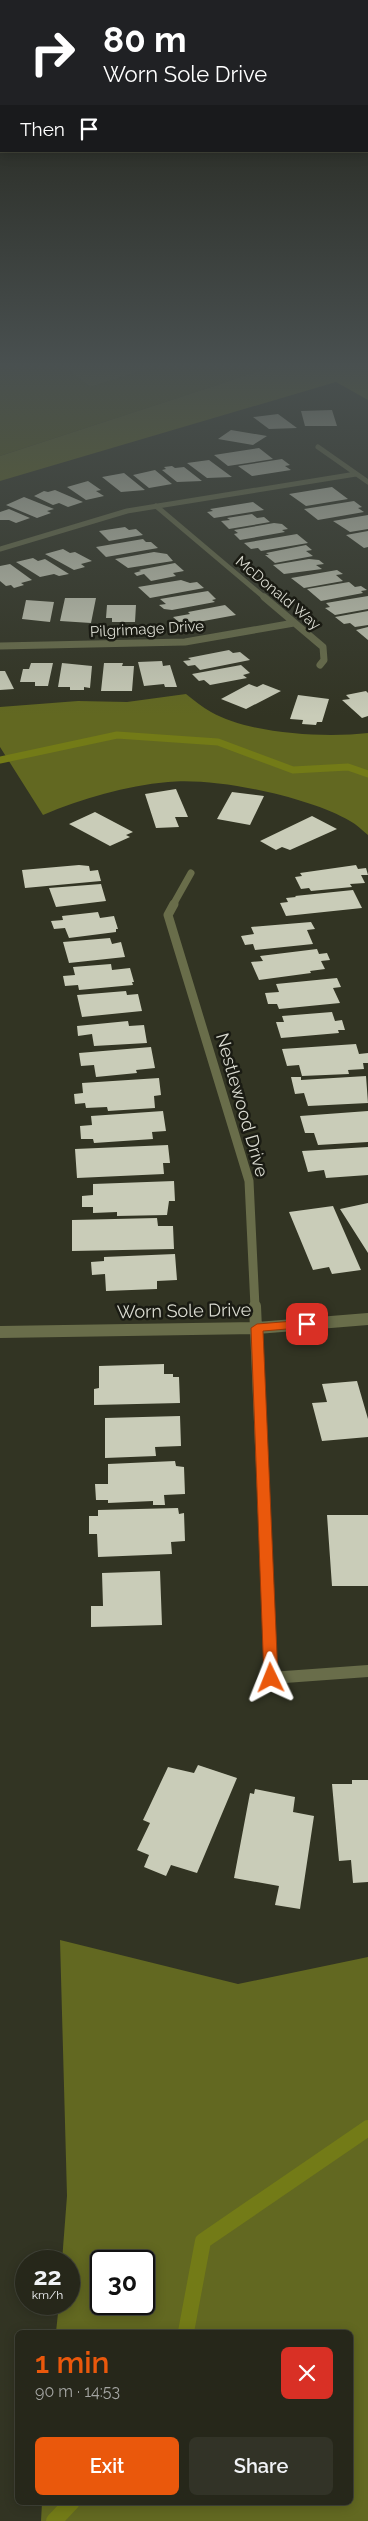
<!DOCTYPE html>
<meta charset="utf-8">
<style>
:root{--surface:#26271a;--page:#323327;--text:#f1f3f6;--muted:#a4a5a2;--line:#424439;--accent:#ea580c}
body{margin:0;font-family:Raleway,sans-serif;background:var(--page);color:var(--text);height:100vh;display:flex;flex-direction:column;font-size:19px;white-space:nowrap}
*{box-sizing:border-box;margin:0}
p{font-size:16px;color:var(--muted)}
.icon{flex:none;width:28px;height:28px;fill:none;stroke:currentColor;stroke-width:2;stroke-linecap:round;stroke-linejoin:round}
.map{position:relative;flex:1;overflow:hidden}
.panel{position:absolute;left:15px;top:2330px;width:338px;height:175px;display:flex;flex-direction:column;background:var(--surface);border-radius:8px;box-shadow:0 2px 12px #0003,0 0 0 1px var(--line)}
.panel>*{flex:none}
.banner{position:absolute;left:0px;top:0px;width:369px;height:152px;box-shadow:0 2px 12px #0003,0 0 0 1px var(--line);background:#202124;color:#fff;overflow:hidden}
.speed{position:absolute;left:15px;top:2250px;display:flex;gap:10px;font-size:25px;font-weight:700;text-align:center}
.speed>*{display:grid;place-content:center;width:65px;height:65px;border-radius:50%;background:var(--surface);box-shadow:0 2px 12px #0003,0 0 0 1px var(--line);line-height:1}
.speed small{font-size:12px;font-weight:400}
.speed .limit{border:2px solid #111;border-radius:8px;background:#fff;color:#111}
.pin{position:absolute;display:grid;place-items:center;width:42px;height:42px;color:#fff;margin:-21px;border-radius:10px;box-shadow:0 2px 8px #0006}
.me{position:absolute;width:55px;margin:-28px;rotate:358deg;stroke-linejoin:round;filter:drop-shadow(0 0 4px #0008)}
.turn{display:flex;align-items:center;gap:18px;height:105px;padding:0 20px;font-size:22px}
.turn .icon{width:65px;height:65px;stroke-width:2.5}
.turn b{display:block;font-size:35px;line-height:42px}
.then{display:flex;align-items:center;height:48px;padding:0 20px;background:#0003;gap:10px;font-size:19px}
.round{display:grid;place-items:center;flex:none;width:52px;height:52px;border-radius:8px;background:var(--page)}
.summary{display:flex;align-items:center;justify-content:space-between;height:85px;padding:0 20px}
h1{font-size:30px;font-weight:600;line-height:38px;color:var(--accent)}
.primary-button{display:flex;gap:10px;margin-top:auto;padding:10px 20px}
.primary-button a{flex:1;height:58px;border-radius:8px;background:var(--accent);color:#fff;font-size:20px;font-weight:600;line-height:58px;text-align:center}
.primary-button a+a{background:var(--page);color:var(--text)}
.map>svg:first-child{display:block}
</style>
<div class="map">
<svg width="368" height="2521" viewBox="0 0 368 2521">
<rect width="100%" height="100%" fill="#323423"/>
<path fill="#575d16" d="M0,363H60L90,387L165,363H284L0,456Z"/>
<path fill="#626821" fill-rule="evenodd" d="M60,363H165L90,387Z
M284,363H368V400L336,382L0,481V456Z
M186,694C194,700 202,707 211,712C249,734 325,738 368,733V835C362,830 356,824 350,821C309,797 216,777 168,782C125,786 83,798 43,815L0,747V707L78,701L127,702Z
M60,1940L238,1984L368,1957V2521H41L42,2503L350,2502V2332H56L59,2304H69V2261H62L67,2196ZM144,2261V2304H101V2261Z"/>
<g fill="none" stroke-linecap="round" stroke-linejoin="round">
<path stroke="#737b17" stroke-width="7" d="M0,760L117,735L218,742L293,770L348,767L368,774"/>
<path stroke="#737b17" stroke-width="16" d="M186,2332L203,2241L368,2128
M54,2521L72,2502"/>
</g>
<path fill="#c9ccb8" d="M332,410L337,426H305L301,411Z
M278,414L297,428L269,429L253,417Z
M231,430L267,436L253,445L218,439Z
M259,448L273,459L228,466L214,455Z
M282,459L290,465L285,466L291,470L252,476L238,466Z
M209,460L232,477L207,478L187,463Z
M172,466L175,468L184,467L202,481L177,482L162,470L166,469L164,467Z
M155,470L172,484L149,488L133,475Z
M124,473L145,490L121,492L102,477Z
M88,481L101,490L96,491L104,496L86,500L67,487Z
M332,487L348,499L306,506L289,494Z
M55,490L83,502L68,507L59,503L53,505L34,496L44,491L48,492Z
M24,497L54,509L47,511L51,513L37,518L6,505Z
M354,501L362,507L358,508L364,512L318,520L304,509Z
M253,502L264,510L214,518L207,512L213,511L210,509Z
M9,509L30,518L16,523L9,520H0V512Z
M252,514L257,518L264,517L270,522L229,529L221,521L230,520L227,518Z
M368,515V529L350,532L333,521Z
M274,523L282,524L288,529L282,530L285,532L240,540L234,534L238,533L234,530Z
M125,527L129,530L136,529L143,535L109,541L99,531Z
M368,531V547L364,548L346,535Z
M297,534L308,543L261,551L258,548L251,549L244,543Z
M143,539L146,542H151L158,548L106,557L96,547Z
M306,545L312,550L306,551L313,556L275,563L265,555H269L266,553Z
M63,549L70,553L75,552L92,561L81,564L85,567L74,570L45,554Z
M154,552L167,554L173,561L128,568L115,559Z
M33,558L38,561L45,559L69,574L59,576L54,574L40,577L16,562Z
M309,559L319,560L324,564L316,565L322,569L284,574L273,565Z
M175,563L184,571L173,573L176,576L151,581L144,574L137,576L134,573L141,571L139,570Z
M10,564L32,580L21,583L24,585L14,588L11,585L6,586L0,581V566Z
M337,570L343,574L336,575L343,581L304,588L291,578Z
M181,580L190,583L197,582L204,588L150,598L138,587Z
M349,582L355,587L361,586L367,590L361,591L363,593L321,601L307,589Z
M208,591L216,599L212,600L215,602L172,610L164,609L159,605L166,604L160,599Z
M368,596V609L335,615L325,608L330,607L326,603Z
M65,598H96L91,623L60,621Z
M26,600L54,602L50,622L22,619Z
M107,605H136L135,622H112V618H106Z
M225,605L236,615L182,625L173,617L190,614L188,612Z
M368,611V625L355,627L350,623L344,624L335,617Z
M368,627V640L356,630Z
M229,650L233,653L240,652L250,660L200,670L195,665L188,666L183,661L191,660L188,658Z
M162,661L163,666L170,665L177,687H165L164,684L144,686L138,662Z
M31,663H53L48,686H35V682H20L23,669H29Z
M62,663L92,666L90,688L84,687V690H70V687H58Z
M104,663H123L122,666H134L132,691H101Z
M241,665L250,673L243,675L247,678L210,685L204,680L199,681L192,674Z
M0,671H5L14,689L0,690Z
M249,684L257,687L263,684L281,691L246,709L221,699Z
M366,691L368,693V716L362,718L342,700L350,699L346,695Z
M298,695L329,699L322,722H317L316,725L302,724L303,720L290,719Z
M176,789L188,817H175L179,827L156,828L145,794Z
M232,792L264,796L250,825L217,819Z
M95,812L133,832L126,835L130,837L110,846L69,824Z
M312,816L337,829L290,850L282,847L276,850L260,841Z
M79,865L89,866L90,871L98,870L101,881L25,888L22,870Z
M356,865L358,869L366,868L368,875H361L365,883L350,884L352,887L311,891L309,888L301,889L295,877L302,876L300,873Z
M101,884L106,901L56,907L49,888Z
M353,890L362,908L286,916L280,903L288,902L286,898L296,897L295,896Z
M98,912L100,918L114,916L118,929H116V932L69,938L65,928L54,929L51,921L63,920L62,916Z
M311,922L315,929L307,930L313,944L255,950L253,944L245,945L241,936L254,934L251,927Z
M110,938L112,944L121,942L125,957L69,963L63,942Z
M317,949L319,954L327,953L330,960L321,961L325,969L310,971L311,973L259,980L251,962L263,961L260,956Z
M111,964L112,970L130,968L134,982H132L133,985L79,990L78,985L65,986L63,976L75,975L73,967Z
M337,978L341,987L333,988L340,1003L279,1009L277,1004H268L265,993L279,992L276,984Z
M126,991L127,995L138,994L142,1011L82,1017L77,995Z
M332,1012L335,1021L342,1020L345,1030H338L339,1033L281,1038L276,1022H284L282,1016Z
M128,1021L129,1026L144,1025L147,1043L94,1046L92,1034L78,1036L77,1026Z
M356,1044L359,1054L368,1053V1063H363L364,1069L348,1070L349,1074L302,1076L299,1065L287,1066L282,1049Z
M151,1047L155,1068L136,1070L137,1073L96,1077L94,1065L81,1066L79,1053Z
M366,1076L368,1103L308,1106L304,1093L295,1094L291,1077H301V1080Z
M159,1078L161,1095L154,1096L155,1108L108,1111L107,1107L86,1108L85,1103L75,1104L74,1094L83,1093L82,1083Z
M163,1111L166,1131L152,1132L153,1139L94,1143L93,1139H81L80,1126L92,1125L91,1116Z
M368,1111V1142L318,1145L314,1133H305L300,1116Z
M168,1145L170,1163H163L164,1174L77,1178L75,1149Z
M368,1147V1175L326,1178L324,1170L308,1172L302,1151Z
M174,1181L175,1201H169L167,1215L117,1216V1212L93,1213V1207H82V1196L93,1195V1184Z
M368,1203V1253L340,1209Z
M333,1206L361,1270L332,1274L329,1267L313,1270L289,1212Z
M157,1218L158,1226H173L174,1249L72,1251V1220Z
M175,1254L177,1280L157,1281V1289L106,1291L105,1274L92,1275L91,1262L104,1261V1257Z
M164,1364V1374H173V1377H179L180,1403L94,1405V1389L99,1388V1366Z
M357,1381L368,1419V1437L322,1441L312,1403L327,1402L322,1384Z
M180,1416L181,1446L155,1447L156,1456L105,1458V1418Z
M175,1461L176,1466L184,1467L185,1494L164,1495L165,1505H153V1501L108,1503V1500H96L95,1484H108V1464Z
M178,1508L179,1514L184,1513L185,1541L171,1542L172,1554L98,1557L97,1534H89V1516H98V1510Z
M327,1515H368V1586H332Z
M160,1571L162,1625L91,1627V1606H103L102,1573Z
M198,1765L237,1778L197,1873L171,1865L166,1876L144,1867L149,1855L137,1850L150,1823L143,1820L168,1767L194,1773Z
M352,1780H368V1882L353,1883L351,1860L339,1861L332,1784H352Z
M255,1789L295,1797L293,1812L314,1816L300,1909L275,1905L279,1886L234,1878L250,1793L254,1794Z"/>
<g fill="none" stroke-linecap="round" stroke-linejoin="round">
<path stroke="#696d4a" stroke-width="5" d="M318,447L368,482
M156,506L265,598
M0,549L127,511L356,474"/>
<path stroke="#696d4a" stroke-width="7" d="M264,597L323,647L324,660L320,665
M0,646L185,642L294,623
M173,905L191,873"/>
<path stroke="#696d4a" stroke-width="9" d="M174,904L168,915L249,1181L255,1307"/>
<path stroke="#696d4a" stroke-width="12" d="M255,1306L271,1678L368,1671
M0,1332L257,1328L368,1319"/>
</g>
<linearGradient id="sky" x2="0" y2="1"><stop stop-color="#1c1d13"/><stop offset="0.51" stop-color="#495050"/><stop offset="1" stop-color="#495050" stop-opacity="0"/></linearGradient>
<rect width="368" height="716" fill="url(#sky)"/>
<path fill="#ea580c" stroke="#983908" d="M307,1320L313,1324L311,1327L263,1331L278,1678L276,1683H266L264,1678L251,1328L257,1324Z"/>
<g text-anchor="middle" stroke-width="5" stroke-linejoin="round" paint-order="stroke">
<g font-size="15" fill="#dadbd1" stroke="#1a1b13">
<text transform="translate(278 593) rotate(40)" y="5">McDonald Way</text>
<text transform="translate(147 629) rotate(-3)" y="5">Pilgrimage Drive</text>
</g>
<g font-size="18" fill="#dadbd1" stroke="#1a1b13">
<text transform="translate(242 1105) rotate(74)" y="6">Nestlewood Drive</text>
<text transform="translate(184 1311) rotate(-1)" y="6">Worn Sole Drive</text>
</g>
</g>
</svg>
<div class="speed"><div>22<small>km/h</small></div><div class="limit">30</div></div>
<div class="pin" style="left:307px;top:1324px;background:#d93025"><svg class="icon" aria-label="arrive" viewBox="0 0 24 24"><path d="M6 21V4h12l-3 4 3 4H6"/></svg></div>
<svg class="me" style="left:271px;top:1678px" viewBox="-20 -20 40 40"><path d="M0-17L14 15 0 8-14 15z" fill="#ea580c" stroke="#fff" stroke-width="4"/></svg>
<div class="banner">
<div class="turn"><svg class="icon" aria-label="right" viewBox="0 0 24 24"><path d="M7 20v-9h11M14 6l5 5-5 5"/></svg><div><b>80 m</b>Worn Sole Drive</div></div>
<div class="then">Then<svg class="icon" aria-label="arrive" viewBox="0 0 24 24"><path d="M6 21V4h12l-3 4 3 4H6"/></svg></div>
</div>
<section class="panel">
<div class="summary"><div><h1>1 min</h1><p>90 m · 14:53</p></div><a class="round" style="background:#d93025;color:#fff"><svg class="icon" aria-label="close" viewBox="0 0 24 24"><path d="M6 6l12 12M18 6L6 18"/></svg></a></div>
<div class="primary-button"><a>Exit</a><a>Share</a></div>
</section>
</div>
